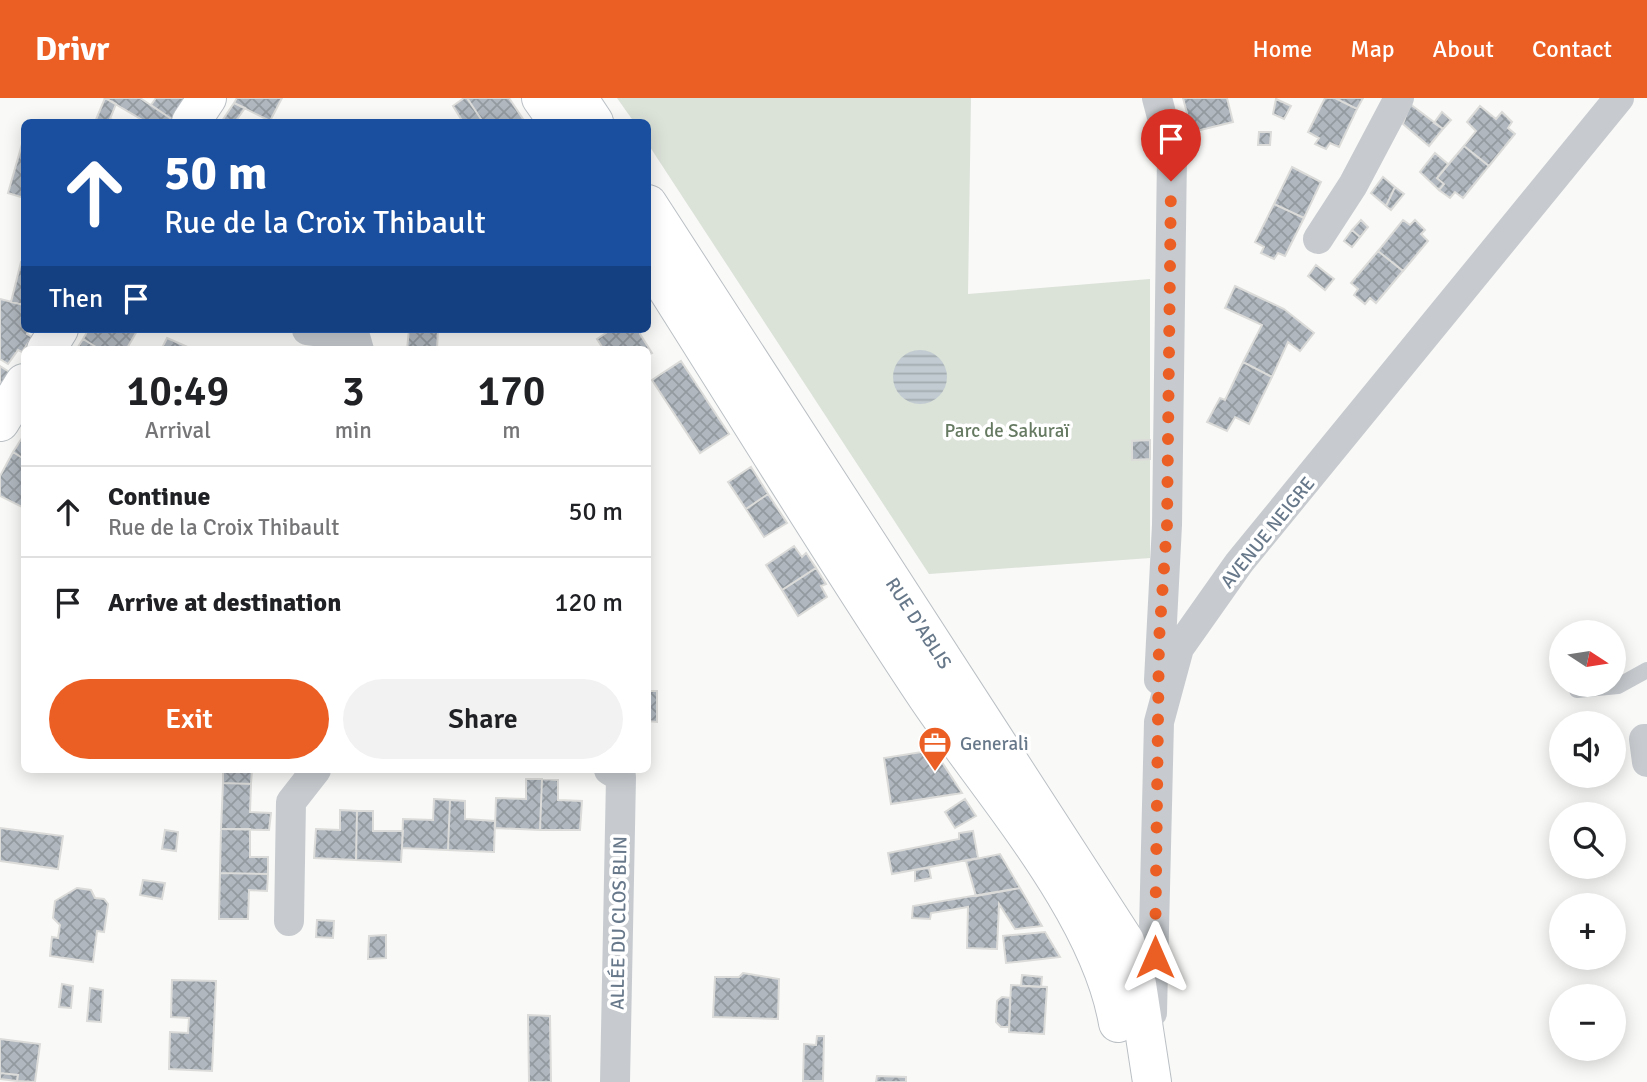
<!DOCTYPE html>
<meta charset="utf-8">
<style>
:root{--surface:#fff;--page:#f2f2f2;--text:#202124;--muted:#757577;--line:#e0e0e0;--accent:#ec5f24}
body{margin:0;font-family:Signika,sans-serif;background:var(--page);color:var(--text);height:100vh;display:flex;flex-direction:column;font-size:26px;white-space:nowrap}
*{box-sizing:border-box;margin:0}
p{font-size:23px;color:var(--muted)}
.icon{flex:none;width:38px;height:38px;fill:none;stroke:currentColor;stroke-width:2;stroke-linecap:round;stroke-linejoin:round}
.map{position:relative;flex:1;overflow:hidden}
.drawer{position:absolute;left:21px;top:248px;width:630px;height:427px;display:flex;flex-direction:column;background:var(--surface);border-radius:10px;box-shadow:0 4px 18px #0003}
.drawer>*{flex:none}
.top-card{position:absolute;left:21px;top:21px;width:630px;height:214px;border-radius:10px;box-shadow:0 4px 18px #0003;background:#1a4fa0;color:#fff;overflow:hidden}
.needle{width:46px;rotate:102deg}
.buttons{position:absolute;left:1549px;top:522px;display:grid;gap:14px}
.buttons a{display:grid;place-items:center;width:77px;height:77px;border-radius:50%;background:var(--surface);box-shadow:0 4px 18px #0003;font-size:35px}
.pin{position:absolute;display:grid;place-items:center;width:60px;height:60px;color:#fff;margin:-72px -30px;border-radius:50% 50% 50% 0;rotate:-45deg;box-shadow:0 0 7px #0007}
.pin .icon{rotate:45deg}
.me{position:absolute;width:77px;margin:-38px;rotate:0deg;stroke-linejoin:round;filter:drop-shadow(0 0 5px #0008)}
.turn{display:flex;align-items:center;gap:24px;height:147px;padding:0 28px;font-size:32px}
.turn .icon{width:91px;height:91px;stroke-width:2.5}
.turn b{display:block;font-size:49px;line-height:60px}
.then{display:flex;align-items:center;height:66px;padding:0 28px;background:#0003;gap:14px;font-size:26px}
.eta{display:flex;justify-content:space-evenly;align-items:center;height:119px;text-align:center}
.eta b{font-size:42px;font-weight:600;line-height:49px}
.cta{display:flex;gap:14px;margin-top:auto;padding:14px 28px}
.cta a{flex:1;height:80px;border-radius:42px;background:var(--accent);color:#fff;font-size:28px;font-weight:600;line-height:80px;text-align:center}
.cta a+a{background:var(--page);color:var(--text)}
ul{padding:0;list-style:none}
li{display:flex;align-items:center;gap:21px;height:91px;padding:0 28px;border-top:2px solid var(--line)}
li div{flex:1}
li b{display:block;font-size:26px}
li em{font-style:normal}
header{display:flex;align-items:center;gap:42px;box-sizing:border-box;height:98px;padding:0 35px;background:var(--accent);color:#fff}
header strong{font-size:33px}
nav{display:flex;gap:38px;margin-inline-start:auto;font-size:24px}
.map>svg:first-child{display:block}
</style>
<header>
<strong>Drivr</strong>
<nav><a>Home</a><a>Map</a><a>About</a><a>Contact</a></nav>
</header>
<div class="map">
<svg width="1647" height="984" viewBox="0 0 1647 984">
<defs>
<pattern id="water-rules" width="6" height="5" patternUnits="userSpaceOnUse" patternTransform="scale(1.75)"><rect width="6" height="5" fill="#c2cbd1"/><path d="M0 2.5h6" fill="none" stroke="#a1aaaf"/></pattern>
<pattern id="building-cross-hatch" width="8" height="8" patternUnits="userSpaceOnUse" patternTransform="scale(1.75)"><rect width="8" height="8" fill="#b0b7be"/><path d="M0 0l8 8M0 8l8-8" fill="none" stroke="#939aa0"/></pattern>
</defs>
<rect width="100%" height="100%" fill="#f9f9f7"/>
<path fill="#dbe2d8" d="M617,0H971L968,196L1150,181V460L929,476L648,46V24H634Z"/>
<path fill="url(#water-rules)" d="M893 279a27 27 0 1 1 54 0a27 27 0 1 1-54 0Z"/>
<path fill="url(#building-cross-hatch)" stroke="#dbdbd9" stroke-width="2" d="M105,0L116,6L110,21L118,24H95Z
M105,0H140L176,24H146Z
M156,0H192L176,24L151,7Z
M237,0H282L270,23L234,5Z
M464,0H467L483,24H463L453,8Z
M467,0H509L525,24H483Z
M1183,0H1227L1233,24L1192,34Z
M1325,0H1335L1357,11L1339,49L1330,45L1326,51L1315,46L1319,40L1308,34Z
M1335,0H1363L1357,11Z
M1276,1L1291,8L1284,21L1273,16Z
M234,5L245,10L235,24H225L222,23Z
M1410,6L1443,31L1429,48L1403,26Z
M1480,8L1496,21L1502,14L1512,24L1508,30L1515,36L1489,68L1464,48L1476,33L1467,24Z
M1442,14L1451,22L1443,31L1434,25Z
M1259,34H1271L1270,47H1258Z
M22,46L24,47V100L8,95Z
M1464,48L1489,68L1463,100L1455,94L1450,100L1439,92L1444,86L1437,80Z
M1435,55L1448,66L1437,80L1444,86L1439,92L1420,74Z
M1292,69L1321,84L1304,120L1274,106Z
M1383,79L1395,89L1386,108L1371,95Z
M1395,89L1404,96L1391,112L1386,108Z
M1274,106L1304,120L1285,158L1278,155L1274,161L1261,155L1264,149L1255,144Z
M1361,122L1368,129L1360,139L1352,132Z
M1403,122L1410,127L1415,122L1425,132L1421,136L1428,143L1403,173L1378,153Z
M1352,132L1360,139L1352,149L1344,143Z
M1378,153L1403,173L1376,205L1370,200L1365,206L1354,197L1358,191L1351,185Z
M21,164L24,165V207L11,204Z
M1316,167L1334,181L1325,192L1308,178Z
M1235,188L1284,211L1314,235L1300,253L1288,244L1272,279L1243,264L1262,227L1225,210Z
M0,201L24,207V231H44L40,238L31,231L27,236L32,239L22,254L18,252L8,266L0,261Z
M89,231H133L137,233L126,252H101L83,241Z
M409,231H438L437,252H407Z
M612,231H641L640,236L652,255L648,257V252H604L597,241Z
M167,240L190,250L189,252H161Z
M83,241L101,252H76Z
M681,263L729,336L700,355L652,282Z
M1243,264L1272,279L1249,326L1235,319L1227,333L1207,324L1220,300L1225,302Z
M0,268L14,277L0,298Z
M22,340L24,342V361L13,354Z
M1150,342V361L1132,362V343Z
M13,354L24,361V410L0,398V378Z
M751,369L768,396L746,411L728,384Z
M768,396L787,425L764,439L746,411Z
M794,448L802,459L806,455L816,470L782,492L766,467Z
M816,470L826,486L821,488L827,499L798,518L782,492Z
M648,593H657V624L648,623Z
M934,652L962,695L891,706L884,660Z
M223,672H252L251,686L223,685Z
M526,681H542L540,732L495,730L496,700L526,701Z
M542,681L558,682V702L582,703L580,732H540Z
M223,685L251,686L250,714L271,715L269,732L221,731Z
M434,701L450,702L448,752L402,750L403,721L433,722Z
M965,701L976,718L955,730L945,714Z
M450,702L465,703V721L495,723L494,754L448,752Z
M340,712L357,713L356,762L314,760L316,731L340,732Z
M357,713H373V733H403L401,764L356,762Z
M0,730L63,738L58,771L0,763Z
M221,731H250V759H268V776L220,775Z
M165,732L178,734L176,753L162,751Z
M973,733L978,760L892,776L888,755L959,741V735Z
M1000,756L1020,790L976,798L966,763Z
M929,770L931,780L915,783V772Z
M220,775L268,776L267,793L249,792L248,821H219Z
M143,782L165,785L162,801L140,797Z
M77,790L91,792L95,800L104,801L108,806L104,834L97,833L93,864L50,858L52,839L58,840L60,827L53,820L55,803Z
M1020,790L1042,828L1015,831L999,806L997,851L967,850L968,809L931,815L930,821L912,820L913,808Z
M317,822L334,823L333,840L316,839Z
M1045,834L1060,859L1006,865L1003,838Z
M386,837V860L368,861L369,838Z
M743,875L779,881L778,921L713,919L715,879H739Z
M1022,877L1042,879L1041,889L1021,888Z
M172,882L216,883L212,973L169,971L170,934L188,935L189,920L171,919Z
M62,886L73,888L71,910L59,909Z
M1011,887L1047,889L1044,936L1009,934Z
M90,890L103,892L101,924L87,923Z
M1002,899L1010,900L1009,929H1001L996,924L997,903Z
M528,917L550,918L551,984H529Z
M817,938H824L823,983H803L804,946L816,947Z
M0,941L40,946L35,984L17,983L18,977L0,975Z
M0,975L18,977L17,983L0,981Z
M877,978L906,979V984H876Z"/>
<g fill="none" stroke-linecap="round" stroke-linejoin="round">
<defs>
<g id="secondary">
<path d="M541,0L558,24"/>
<path d="M578,0L594,24"/>
<path d="M191,24L207,0"/>
<path id="s1" d="M648,106L1125,843L1137,886L1152,984"/>
<path d="M648,161C741,307 831,455 927,599C991,694 1099,813 1118,925"/>
<path d="M46,252L59,231"/>
<path d="M0,324L24,285"/>
</g>
</defs>
<use href="#secondary" stroke="#bbc0c5" stroke-width="40"/>
<path stroke="#c7cbcf" stroke-width="16" d="M1577,592L1618,588L1647,572"/>
<path stroke="#c7cbcf" stroke-width="30" d="M1157,0L1172,57L1167,427L1159,582
M1318,141L1353,87L1399,0
M307,232L355,238L359,252
M1647,641H1644L1647,664
M609,672L621,679L615,984
M289,823L291,704L316,672
M1152,915L1159,624L1179,550L1239,465L1619,0"/>
<use href="#secondary" stroke="#fff" stroke-width="38"/>
</g>
<g fill="none" stroke-linecap="round" stroke-linejoin="round">
<path stroke="#ec5f24" stroke-width="12" stroke-dasharray="0 21.6" d="M1155,859L1159,542L1167,427L1171,83"/>
</g>
<defs>
<symbol id="office-pin" viewBox="-11 -11 22 30"><path d="M0 17L-7.5 6A9.5 9.5 0 1 1 7.5 6Z" fill="#ec5f24" stroke="#fff"/><path d="M-6-3h4V-5.5h4V-3h4V5H-6ZM-1-4.5V-3h2v-1.5ZM-6 0V1H6V0Z" fill="#fff"/></symbol>
</defs>
<g fill-rule="evenodd">
<use href="#office-pin" x="916" y="626" width="38" height="52"/>
</g>
<g text-anchor="middle" stroke-width="7" stroke-linejoin="round" paint-order="stroke">
<g font-size="19" fill="#667a62" stroke="#fff">
<text x="1007" y="339">Parc de Sakuraï</text>
</g>
<g font-size="19" fill="#67788a" stroke="#fff">
<text transform="translate(1267 434) rotate(-51)" y="7">AVENUE NEIGRE</text>
<text dy="7" stroke="none"><textPath href="#s1" startOffset="499">RUE D'ABLIS</textPath></text>
<text transform="translate(618 825) rotate(-89)" y="7">ALLÉE DU CLOS BLIN</text>
</g>
<g font-size="19" fill="#67788a" stroke="#fff" text-anchor="start">
<text x="960" y="652">Generali</text>
</g>
</g>
</svg>
<div class="buttons">
<a><svg class="needle" viewBox="-14 -14 28 28"><path d="M0-13l5 13h-10z" fill="#e53935"/><path d="M0 13l5-13h-10z" fill="#757577"/></svg></a>
<a><svg class="icon" aria-label="sound" viewBox="0 0 24 24"><path d="M4 9h4l5-4v14l-5-4H4zM17 9q2 3 0 6"/></svg></a>
<a><svg class="icon" aria-label="search" viewBox="0 0 24 24"><circle cx="10" cy="10" r="6"/><path d="M15 15l6 6"/></svg></a>
<a>+</a>
<a>−</a>
</div>
<div class="pin" style="left:1171px;top:83px;background:#d93025"><svg class="icon" aria-label="arrive" viewBox="0 0 24 24"><path d="M6 21V4h12l-3 4 3 4H6"/></svg></div>
<svg class="me" style="left:1155px;top:859px" viewBox="-20 -20 40 40"><path d="M0-17L14 15 0 8-14 15z" fill="#ec5f24" stroke="#fff" stroke-width="4"/></svg>
<div class="top-card">
<div class="turn"><svg class="icon" aria-label="ahead" viewBox="0 0 24 24"><path d="M12 20V5M6 11l6-6 6 6"/></svg><div><b>50 m</b>Rue de la Croix Thibault</div></div>
<div class="then">Then<svg class="icon" aria-label="arrive" viewBox="0 0 24 24"><path d="M6 21V4h12l-3 4 3 4H6"/></svg></div>
</div>
<section class="drawer">
<div class="eta">
<div><b>10:49</b><p>Arrival</p></div>
<div><b>3</b><p>min</p></div>
<div><b>170</b><p>m</p></div>
</div>
<ul>
<li><svg class="icon" aria-label="ahead" viewBox="0 0 24 24"><path d="M12 20V5M6 11l6-6 6 6"/></svg><div><b>Continue</b><p>Rue de la Croix Thibault</p></div><em>50 m</em></li>
<li><svg class="icon" aria-label="arrive" viewBox="0 0 24 24"><path d="M6 21V4h12l-3 4 3 4H6"/></svg><div><b>Arrive at destination</b></div><em>120 m</em></li>
</ul>
<div class="cta"><a>Exit</a><a>Share</a></div>
</section>
</div>
